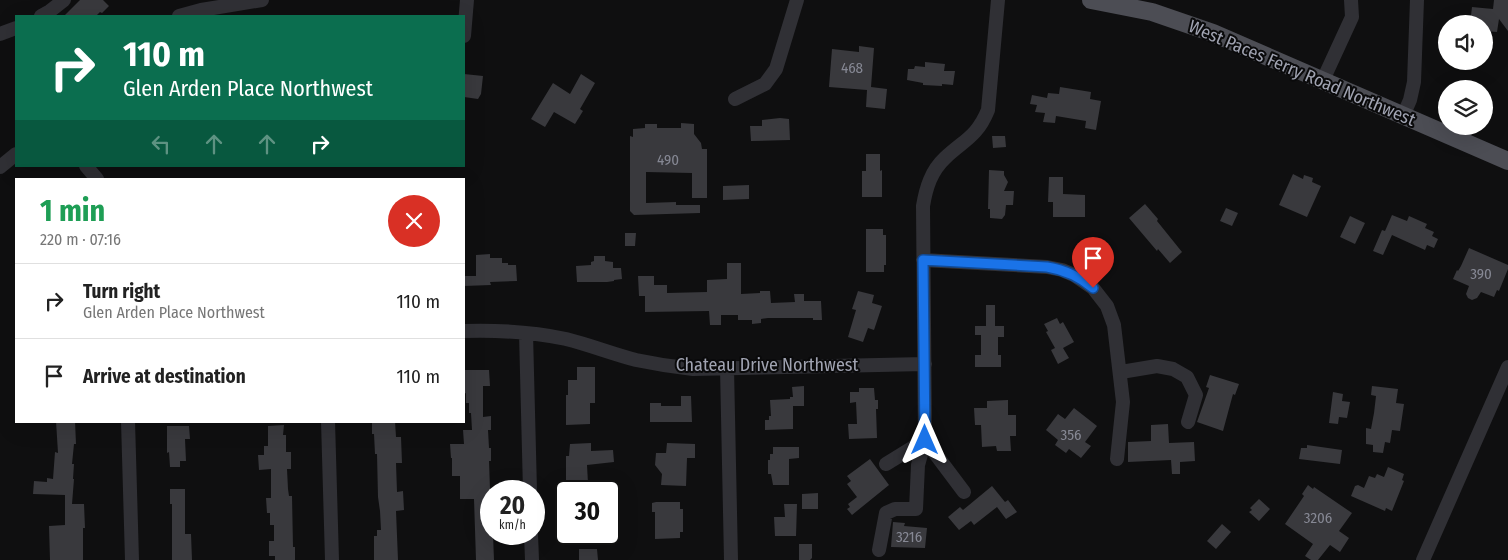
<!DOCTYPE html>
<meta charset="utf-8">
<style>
:root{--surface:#fff;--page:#f6f6f6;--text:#222;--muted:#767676;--line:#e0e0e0}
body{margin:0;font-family:"Fira Sans Condensed",sans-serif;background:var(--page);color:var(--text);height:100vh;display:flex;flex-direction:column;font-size:19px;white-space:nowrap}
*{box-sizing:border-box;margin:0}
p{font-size:16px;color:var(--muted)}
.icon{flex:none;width:28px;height:28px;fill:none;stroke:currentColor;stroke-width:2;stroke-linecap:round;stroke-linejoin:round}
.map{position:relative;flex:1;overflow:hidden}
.panel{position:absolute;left:15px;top:178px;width:450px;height:245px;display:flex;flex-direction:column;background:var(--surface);border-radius:0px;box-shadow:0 5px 20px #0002}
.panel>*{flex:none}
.banner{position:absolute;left:15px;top:15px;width:450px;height:152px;border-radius:0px;box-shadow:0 5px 20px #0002;background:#0b6e4f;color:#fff;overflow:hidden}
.buttons{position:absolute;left:1438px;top:15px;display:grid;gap:10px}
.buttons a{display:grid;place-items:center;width:55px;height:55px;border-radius:50%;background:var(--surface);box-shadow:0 5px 20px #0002;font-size:25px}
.speed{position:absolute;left:480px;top:480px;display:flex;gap:10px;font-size:25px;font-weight:700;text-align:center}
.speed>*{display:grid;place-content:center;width:65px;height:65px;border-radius:50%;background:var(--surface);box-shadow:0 5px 20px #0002;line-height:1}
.speed small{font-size:12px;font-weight:400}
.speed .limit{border:2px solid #111;border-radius:8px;background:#fff;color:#111}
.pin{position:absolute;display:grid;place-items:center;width:42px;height:42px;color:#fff;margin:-51px -21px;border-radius:50% 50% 50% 0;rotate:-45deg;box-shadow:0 0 5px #0007}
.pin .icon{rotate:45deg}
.me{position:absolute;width:55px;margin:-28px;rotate:0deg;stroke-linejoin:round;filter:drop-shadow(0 0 4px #0008)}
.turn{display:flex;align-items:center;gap:18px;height:105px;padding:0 25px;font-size:22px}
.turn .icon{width:65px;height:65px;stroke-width:2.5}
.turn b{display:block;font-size:35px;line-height:42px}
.lanes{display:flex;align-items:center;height:48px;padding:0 25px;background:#0003;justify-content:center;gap:25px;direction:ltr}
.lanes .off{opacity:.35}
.round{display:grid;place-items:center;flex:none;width:52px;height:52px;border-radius:26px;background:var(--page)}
.summary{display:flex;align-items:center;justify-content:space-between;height:85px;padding:0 25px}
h1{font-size:30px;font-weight:700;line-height:38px;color:#1e9e55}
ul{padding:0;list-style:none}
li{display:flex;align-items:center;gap:15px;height:75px;padding:0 25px;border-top:1px solid var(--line)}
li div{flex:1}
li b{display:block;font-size:19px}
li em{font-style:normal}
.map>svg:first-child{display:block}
</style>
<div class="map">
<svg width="1508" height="560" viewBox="0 0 1508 560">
<rect width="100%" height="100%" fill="#0f0f10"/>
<path fill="#39393d" d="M80,0H103L109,6L102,13L100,12L96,16H64Z
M1494,0H1508V31L1499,19L1497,32L1484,31V24H1470L1472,7L1493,9Z
M859,46L874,48L871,87L887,89L885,109L866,107L867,90L829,87L832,49L859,52Z
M925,62L945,64L944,71H955L953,85L942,84V86L923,85V83L907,80L908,69H914L915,66L925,67Z
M464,74L483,76L481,94L478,99L464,97Z
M581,74L595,83L580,109L583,111L575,124L554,112L545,127L531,119L553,83L570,94Z
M1060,87L1091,92L1090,99L1101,101L1096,130L1085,128L1086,121L1056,116L1055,123L1043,122L1045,113L1035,112L1037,105L1030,104L1032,95L1047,98L1048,93L1059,94Z
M780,118L789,119L790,140L751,141L750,126H762V120Z
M681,123L694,124V134L701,143L702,149H707V198H692V173L646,172V203L676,202V205H700V213L634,215L630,211V136L633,137V129L645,128V124H657V128H681Z
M992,136H1005L1006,147L993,148Z
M866,154H880V171L882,170V197H862V171H866Z
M989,170L1004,171V175L1008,182L1004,191H1014L1013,205H1006L1005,215L1002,219L990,218V209H988Z
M1293,174L1303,179L1304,175L1313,178L1312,182L1321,186L1307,217L1279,205Z
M1049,177H1063V194L1085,195V217H1053V202H1048Z
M749,185V199L723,200V186Z
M1145,204L1158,219L1157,221L1182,252L1170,263L1158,249L1157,251L1129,218Z
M1226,208L1238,213L1232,226L1220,221Z
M1392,215L1407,221L1409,216L1427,224L1425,228L1434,232L1432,236L1438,239L1434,248L1427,245L1425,250L1392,235L1383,255L1373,251L1382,230L1385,231Z
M1350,216L1365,223L1355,244L1340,237Z
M866,229H883V235H886V265H884V272H866Z
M625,233H636L635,246H625Z
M1469,248L1508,265V269L1499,291L1497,290L1494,297L1481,292L1477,298L1472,300L1468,298L1466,294L1469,286L1453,279L1457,270L1458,271L1461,266Z
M490,254V258H502V263H508V265H516L517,281L490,282L491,285L464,286V276H476V255Z
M594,256H605V261L613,262V268H621L622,279L614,280V281L607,282H577L576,266L591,265V262L594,261Z
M727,263H741V294L760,293V291H770L771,303L795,302L794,294H804V301H821L822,320H813V318H768L761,319V323L752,324V320H738V315H721V325H710L709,311L645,312V296H639L638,276H654V285H667V293L707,292V280L727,279Z
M858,291L874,295L872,303L882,306L874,330L868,328L863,342L848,337L856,310L852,309Z
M986,305H995V326H1004V337H998V355H1001V367H975V355H981V335H975V326H986Z
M1057,318L1060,324L1063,322L1074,342L1063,348L1069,358L1058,364L1051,350L1055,348L1046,332L1048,331L1044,324Z
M577,367H595V403H590V424L566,425V395H568V380H577Z
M464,370H489L490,386H483V417L491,416V430H488L489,448H491V461H489L490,489H491V534H493L494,560H476L474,499H460V476H452V458H451L450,444H464L463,430H472L471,413H469V403H466V393L464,394Z
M1210,375L1239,384L1235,395L1233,394L1223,431L1197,422L1209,388L1206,387Z
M804,386V406H793V429L765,430V420H769V416H771L770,400L790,399V397H793L792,387Z
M1372,386L1398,389L1396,403L1404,404L1400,431L1392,430L1390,443L1385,442L1383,453L1373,452V445L1366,444V428L1371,429L1374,413L1376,396L1371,395Z
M859,388H874L875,400H878V409H876L877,438L849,439L848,424H857L856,402L850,403V392H859Z
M1333,392L1343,394L1342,401L1350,402L1347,418L1339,417L1338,424L1329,423Z
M681,396H691L692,422H650V403H661V406H681Z
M1008,400V415H1016V436H1010L1011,451H997L996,446L982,447L981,425H975L974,408H987V401Z
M1074,408L1097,426L1085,442L1091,446L1081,458L1069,449L1066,453L1055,445L1058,440L1046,430L1058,414L1065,419Z
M56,421H75L76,444H74L72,464H74L73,479H74L72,504H84L85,528H83V560H50L49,526L65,525V495L33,494L34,481L47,482V478L53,479L55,452L58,453Z
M395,421L396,437H401L402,463H396L397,492L403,491L404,510L396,511L398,560H374V536H377V530H381L380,511L378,497L377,454H375L374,434H372V422Z
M1168,424L1169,443L1194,442L1195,461L1180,462V474H1172L1171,460L1128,462V442L1151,441V425Z
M284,425L283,435H286V452H291V469H287L288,489L289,496H292L293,547H295V560H275V556H269V541H274V525H270V513H267L266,498H271V469L259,470L258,455H264V446H268V426Z
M167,426H189L190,439H185L186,461H180V467H170L169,452L167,453Z
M591,443V451L613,450L614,462L587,465L588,483L566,484V456H569L570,444Z
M667,443L695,444V458H687L686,486L661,485L662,474L655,465L656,453H666Z
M1307,445L1342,450L1340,464L1299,459L1301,448H1307Z
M773,447H799V458L789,459V485H773L771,474H768V460H770V454H773Z
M870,459L889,485L852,515L847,509L850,507L848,504L857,497L847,484L851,481L847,476Z
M1388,467L1404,474L1402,480L1404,481L1392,511L1386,508L1385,511L1351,496L1355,486L1358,485L1364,488L1369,476L1375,478L1377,474L1384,477Z
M1308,485L1313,489L1314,487L1352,513L1339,531L1349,538L1340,552L1330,545L1318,560H1311L1305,556L1313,544L1285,524L1304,496L1302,494Z
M992,486L1005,502L1008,500L1017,512L1006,519L997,507L974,525L971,521L959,530L948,517L960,507L963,510Z
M170,489H185V534H191L192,560H172V504H170Z
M818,493V509H802V494Z
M1259,499L1270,509L1259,521L1249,512L1252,510L1250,508Z
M656,502H680V509H683V532H680V538L655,539V512H652V503Z
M784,504H797L796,536H775L774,517H785Z
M893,522L905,523L904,526L927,528L925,548L891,547Z
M1222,524L1231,532L1216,549L1207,541Z
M799,544H812V558L810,560H799Z
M579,549H597L598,560H579Z"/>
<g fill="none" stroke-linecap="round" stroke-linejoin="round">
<path stroke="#303035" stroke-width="14" d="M41,16L50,11L64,0
M179,16L201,10L262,0
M0,34L16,28
M464,36L467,0
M1323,80L1352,17L1351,0
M735,99L765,84L776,69L797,0
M1403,116L1410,100L1414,82L1417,0
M86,166L97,179
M0,167L16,154
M923,260L1047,267L1062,270L1074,275L1093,288L1107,306L1114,325L1123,402L1117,459
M464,331C498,330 533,332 566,339C590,345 613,354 636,360C655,364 674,367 693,369L925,364
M526,333L530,491
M727,368L731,560
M1121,372L1157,366L1173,369L1187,377L1196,395L1188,422
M128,421L132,560
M328,421L332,560
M925,440L964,492
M886,464L925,440
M531,534L532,560
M879,550L886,513L895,509H916L918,465L925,440L923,206C926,188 931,171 945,158C964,140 977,137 988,110L998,0
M1423,560L1508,367"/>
<path stroke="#4c4d54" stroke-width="18" d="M1091,0L1152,12L1213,33L1508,161"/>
</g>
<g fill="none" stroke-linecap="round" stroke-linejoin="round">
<defs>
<path id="route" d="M925,440L923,260L1047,267C1065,270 1079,276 1093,288"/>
</defs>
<use href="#route" stroke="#114b97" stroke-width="12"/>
<use href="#route" stroke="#1a73e8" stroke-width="9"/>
</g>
<g text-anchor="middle" stroke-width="4" stroke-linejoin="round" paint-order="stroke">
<g font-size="15" fill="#868894">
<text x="852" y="73">468</text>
<text x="668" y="165">490</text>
<text x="1481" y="279">390</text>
<text x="1071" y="440">356</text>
<text x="1318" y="523">3206</text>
<text x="909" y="542">3216</text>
</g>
<g font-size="18" fill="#a0a3b1" stroke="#0a0a0b">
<text transform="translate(1302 73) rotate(23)" y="6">West Paces Ferry Road Northwest</text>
<text x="767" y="371">Chateau Drive Northwest</text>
</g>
</g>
</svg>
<div class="buttons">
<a><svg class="icon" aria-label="sound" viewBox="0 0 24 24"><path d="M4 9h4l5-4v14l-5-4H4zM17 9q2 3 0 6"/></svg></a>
<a><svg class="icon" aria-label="layers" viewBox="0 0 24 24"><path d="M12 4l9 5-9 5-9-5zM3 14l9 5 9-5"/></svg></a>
</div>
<div class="speed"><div>20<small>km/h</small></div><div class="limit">30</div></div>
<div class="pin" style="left:1093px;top:288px;background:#d93025"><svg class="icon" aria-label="arrive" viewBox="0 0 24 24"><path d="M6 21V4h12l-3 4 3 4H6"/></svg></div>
<svg class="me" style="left:925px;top:440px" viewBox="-20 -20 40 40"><path d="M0-17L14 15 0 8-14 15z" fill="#1a73e8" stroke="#fff" stroke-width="4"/></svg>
<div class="banner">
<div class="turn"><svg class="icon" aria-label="right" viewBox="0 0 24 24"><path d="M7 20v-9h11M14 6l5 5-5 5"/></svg><div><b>110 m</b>Glen Arden Place Northwest</div></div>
<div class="lanes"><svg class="icon off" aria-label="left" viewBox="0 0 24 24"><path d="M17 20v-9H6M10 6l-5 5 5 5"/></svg><svg class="icon off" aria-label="ahead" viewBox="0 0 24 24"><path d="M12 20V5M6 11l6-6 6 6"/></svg><svg class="icon off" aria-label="ahead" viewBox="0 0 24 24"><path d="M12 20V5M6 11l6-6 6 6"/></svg><svg class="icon" aria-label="right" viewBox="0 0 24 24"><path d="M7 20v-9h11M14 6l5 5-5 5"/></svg></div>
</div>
<section class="panel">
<div class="summary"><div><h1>1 min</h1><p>220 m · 07:16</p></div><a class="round" style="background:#d93025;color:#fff"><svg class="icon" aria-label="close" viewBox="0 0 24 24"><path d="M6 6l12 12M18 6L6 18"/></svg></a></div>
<ul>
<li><svg class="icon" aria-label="right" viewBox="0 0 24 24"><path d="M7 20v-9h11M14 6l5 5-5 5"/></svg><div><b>Turn right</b><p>Glen Arden Place Northwest</p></div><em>110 m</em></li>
<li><svg class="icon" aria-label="arrive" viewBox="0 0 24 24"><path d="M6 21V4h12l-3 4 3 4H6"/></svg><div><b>Arrive at destination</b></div><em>110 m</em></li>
</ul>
</section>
</div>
